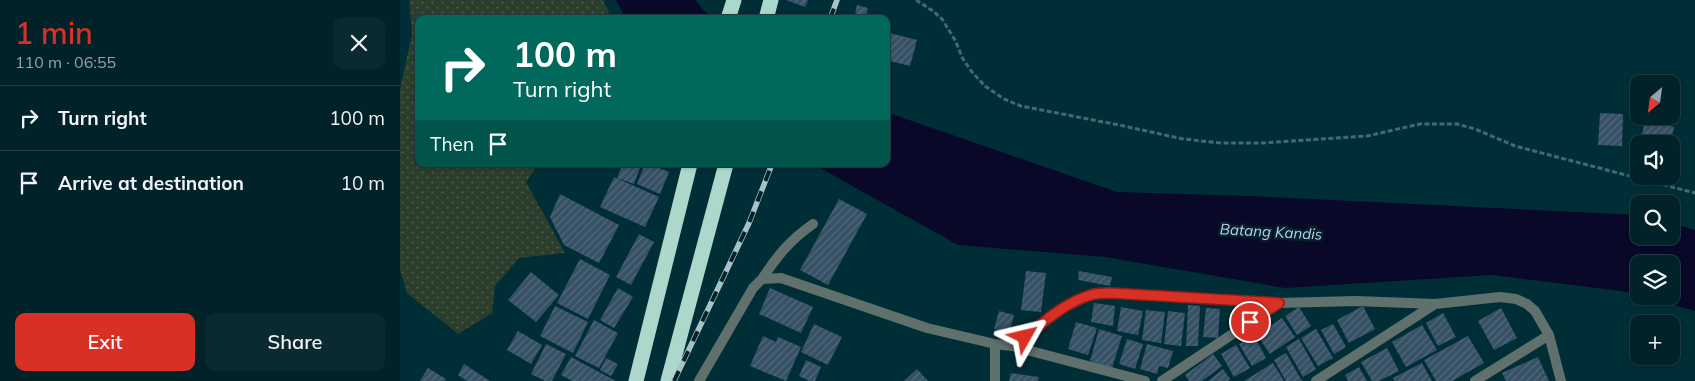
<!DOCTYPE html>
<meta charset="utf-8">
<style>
:root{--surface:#002228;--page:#0a2a30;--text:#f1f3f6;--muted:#95a4a8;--line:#223f45;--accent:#d93025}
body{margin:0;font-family:Mulish,sans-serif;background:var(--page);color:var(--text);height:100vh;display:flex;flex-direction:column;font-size:19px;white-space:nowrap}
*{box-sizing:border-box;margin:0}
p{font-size:16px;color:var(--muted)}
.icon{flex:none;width:28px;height:28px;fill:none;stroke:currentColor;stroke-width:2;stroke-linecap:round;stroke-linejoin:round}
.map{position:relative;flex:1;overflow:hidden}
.panel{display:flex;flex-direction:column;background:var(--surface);width:400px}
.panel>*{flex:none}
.banner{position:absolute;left:15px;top:15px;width:475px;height:152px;border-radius:10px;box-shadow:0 1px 4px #0004,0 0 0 1px var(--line);background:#00695c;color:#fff;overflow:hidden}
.needle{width:32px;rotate:209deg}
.buttons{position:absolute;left:1230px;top:75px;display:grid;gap:10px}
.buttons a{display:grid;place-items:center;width:50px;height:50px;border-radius:10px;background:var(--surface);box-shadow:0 1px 4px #0004,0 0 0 1px var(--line);font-size:25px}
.pin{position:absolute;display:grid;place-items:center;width:42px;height:42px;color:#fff;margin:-21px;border:2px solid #fff;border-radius:50%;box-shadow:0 1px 5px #0007}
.me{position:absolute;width:55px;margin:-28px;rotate:53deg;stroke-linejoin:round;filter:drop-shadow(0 0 4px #0008)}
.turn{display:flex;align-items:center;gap:18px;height:105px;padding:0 15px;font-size:22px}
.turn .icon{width:65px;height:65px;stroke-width:2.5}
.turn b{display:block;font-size:35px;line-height:42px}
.then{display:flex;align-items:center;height:48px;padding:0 15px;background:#0003;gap:10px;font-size:19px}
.round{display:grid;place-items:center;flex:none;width:52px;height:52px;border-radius:10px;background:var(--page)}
.summary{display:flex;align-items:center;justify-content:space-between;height:85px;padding:0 15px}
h1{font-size:30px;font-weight:600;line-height:38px;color:var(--accent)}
.button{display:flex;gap:10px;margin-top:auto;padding:10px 15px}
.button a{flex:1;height:58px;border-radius:10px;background:var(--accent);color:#fff;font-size:20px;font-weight:600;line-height:58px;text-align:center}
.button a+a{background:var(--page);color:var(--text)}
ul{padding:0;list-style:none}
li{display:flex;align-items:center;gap:15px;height:65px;padding:0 15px;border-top:1px solid var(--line)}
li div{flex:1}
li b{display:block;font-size:19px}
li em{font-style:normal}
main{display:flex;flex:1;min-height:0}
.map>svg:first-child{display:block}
</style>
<main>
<section class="panel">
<div class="summary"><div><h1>1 min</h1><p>110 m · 06:55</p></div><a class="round"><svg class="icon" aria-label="close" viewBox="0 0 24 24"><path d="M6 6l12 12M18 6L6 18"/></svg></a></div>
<ul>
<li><svg class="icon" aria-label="right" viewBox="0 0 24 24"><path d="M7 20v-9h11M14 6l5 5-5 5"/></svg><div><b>Turn right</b></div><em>100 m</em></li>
<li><svg class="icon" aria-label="arrive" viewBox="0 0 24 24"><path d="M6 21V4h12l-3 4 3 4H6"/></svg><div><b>Arrive at destination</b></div><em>10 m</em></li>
</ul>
<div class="button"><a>Exit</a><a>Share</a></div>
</section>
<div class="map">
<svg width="1295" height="381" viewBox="0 0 1295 381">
<defs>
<pattern id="grass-dots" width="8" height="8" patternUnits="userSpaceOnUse" patternTransform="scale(1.25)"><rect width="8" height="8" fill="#2b3d2b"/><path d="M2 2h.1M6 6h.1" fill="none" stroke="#49594a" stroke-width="1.8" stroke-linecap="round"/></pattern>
<pattern id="building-hatch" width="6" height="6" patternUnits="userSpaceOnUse" patternTransform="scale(1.25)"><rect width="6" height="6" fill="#365065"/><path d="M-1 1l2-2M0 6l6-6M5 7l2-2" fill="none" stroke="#52697b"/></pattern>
</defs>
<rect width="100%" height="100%" fill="#002e36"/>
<path fill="url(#grass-dots)" d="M9,0H203L212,19H19V164H138L126,182L165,253L119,258L95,286L92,313L58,334L7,293L0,270V89L12,34Z"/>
<path fill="#090829" d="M216,0H295L303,10L316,19H226Z
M486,112L717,192L850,196L1239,215V236H1271V223L1295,230V311L1242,296H1271V264H1239V295L1221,291L1092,275L885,288L705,257L558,245L413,164H486Z"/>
<path fill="url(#building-hatch)" d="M386,0H408L405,7Z
M457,5L468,8L465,19H454Z
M486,32L517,40L510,66L486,60Z
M1200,113L1223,114L1222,146L1198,145Z
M1246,119L1274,127L1270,144H1239Z
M223,164H231L240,168L234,184L217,178Z
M245,164H249L269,172L260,194L237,184Z
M214,177L259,197L245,227L200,207Z
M160,194L219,225L199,263L164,245L150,217Z
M439,199L467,214L428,285L400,270Z
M239,234L254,242L231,285L216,277Z
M180,259L210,275L188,319L157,303Z
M626,271L646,273L641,312L621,310Z
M679,271L712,277L710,286L678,280Z
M131,272L159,295L136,322L108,300Z
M218,288L233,297L214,328L200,320Z
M370,288L413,307L401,333L359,314Z
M694,303L715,306L713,326L691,322Z
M788,305L800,306L798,346H786Z
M155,306L188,322L173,353L140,336Z
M963,306L975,329L949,343L937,320Z
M721,307L743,311L738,335L717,331Z
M899,307L911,326L897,335L885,316Z
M806,308L820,309L818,338L803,337Z
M1101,308L1117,338L1094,350L1078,321Z
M746,310L765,312L761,343L742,340Z
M599,311L614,315L609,333L594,329Z
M768,311L785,313L781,346L764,344Z
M1043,313L1056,337L1038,346L1026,323Z
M882,318L895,337L870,354L857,335Z
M194,320L218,333L199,368L175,356Z
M676,322L697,328L688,355L668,349Z
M414,324L442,337L428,365L401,352Z
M933,324L946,347L934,354L921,330Z
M1022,325L1037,350L1006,367L992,342Z
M699,329L722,336L712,368L690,361Z
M916,329L933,358L918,366L901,338Z
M118,331L142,345L131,364L107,350Z
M363,336L376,342L378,337L401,347L386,381L350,366Z
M854,336L866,358L852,366L839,344Z
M1068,336L1084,363L1052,381H1036L1024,360Z
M727,339L743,344L735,369L719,364Z
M899,339L916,369L903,377L886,347Z
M146,344L166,354L152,381H145L131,374Z
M747,344L773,351L768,368L759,366L757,374L740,369Z
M836,345L850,368L834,377L821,354Z
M987,348L999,371L979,381H972L961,362Z
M886,353L902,381H886L874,360Z
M813,354L822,366L802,381H789L785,375Z
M171,357L216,381H172L161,375Z
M1138,357L1149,381H1106L1102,373Z
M206,358L218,364L211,376L200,370Z
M406,360L421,367L415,381H409L399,376Z
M873,363L884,381H844Z
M1022,363L1032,381H994L993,378Z
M64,364L90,381H67L58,375Z
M959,367L967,381H948L945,375Z
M28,368L46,379L45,381H20Z
M517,369L528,381H504Z
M823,369L830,379L828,381H808Z
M611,373L639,377L638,381H609Z"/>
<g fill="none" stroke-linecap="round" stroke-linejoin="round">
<path stroke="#446a71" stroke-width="3" stroke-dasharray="5 2.5" stroke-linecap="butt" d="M516,0L533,11L542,19L555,40L563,59L572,72L585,86L604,99L621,106L719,125L783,139L821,143H862L967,136L1020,124H1057L1075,129L1115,146L1295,193"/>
<path stroke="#60716d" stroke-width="10" d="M362,279C378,255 389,241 413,224
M612,346L663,308L692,294L711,293L879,303
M299,381L353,288L362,279L381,278L527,328L595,344L612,346L745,381
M595,381V344
M762,381L879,303L956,301L1035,304L1100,297L1116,299L1127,304L1135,311L1149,335L1161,381
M916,381L1035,304
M1075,381L1149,335"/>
<path stroke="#acd8cc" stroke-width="15" d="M328,19L334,0
M366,19L371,0
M236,381L290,164
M268,381L326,164"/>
<defs>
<path id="rail" d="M430,19L437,0
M274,381L349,223L372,164"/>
</defs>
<use href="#rail" stroke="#a8c2c7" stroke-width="5.5"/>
<use href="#rail" stroke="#032329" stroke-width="4" stroke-dasharray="11" stroke-linecap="butt"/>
</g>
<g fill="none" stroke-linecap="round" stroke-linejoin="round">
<defs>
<path id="route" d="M625,337C645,321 666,302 691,295C697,293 704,293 710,293L879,303L850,322"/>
</defs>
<use href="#route" stroke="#8d1f18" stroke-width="12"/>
<use href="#route" stroke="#d93025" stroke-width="9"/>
</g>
<g text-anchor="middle" stroke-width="5" stroke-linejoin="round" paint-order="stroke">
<g font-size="15" font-style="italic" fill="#c4cbf4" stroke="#032329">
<text transform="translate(871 232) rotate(3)" y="5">Batang Kandis</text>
</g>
</g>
</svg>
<div class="buttons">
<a><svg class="needle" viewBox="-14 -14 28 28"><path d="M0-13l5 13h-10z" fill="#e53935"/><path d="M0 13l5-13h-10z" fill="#95a4a8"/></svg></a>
<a><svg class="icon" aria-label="sound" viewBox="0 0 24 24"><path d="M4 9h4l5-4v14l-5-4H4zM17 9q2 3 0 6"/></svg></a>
<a><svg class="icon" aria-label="search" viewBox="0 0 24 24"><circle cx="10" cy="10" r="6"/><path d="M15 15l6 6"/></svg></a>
<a><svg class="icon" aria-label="layers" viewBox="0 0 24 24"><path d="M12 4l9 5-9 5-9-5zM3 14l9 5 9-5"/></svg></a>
<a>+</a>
</div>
<div class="pin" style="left:850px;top:322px;background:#d93025"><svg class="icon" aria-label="arrive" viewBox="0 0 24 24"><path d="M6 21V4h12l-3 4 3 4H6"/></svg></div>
<svg class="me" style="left:625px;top:337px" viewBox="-20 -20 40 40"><path d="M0-17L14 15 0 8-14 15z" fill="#d93025" stroke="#fff" stroke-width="4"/></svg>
<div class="banner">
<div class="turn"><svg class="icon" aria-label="right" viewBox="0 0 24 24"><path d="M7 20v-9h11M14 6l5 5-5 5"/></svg><div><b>100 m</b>Turn right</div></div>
<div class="then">Then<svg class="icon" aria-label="arrive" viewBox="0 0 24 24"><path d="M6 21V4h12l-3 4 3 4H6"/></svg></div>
</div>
</div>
</main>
